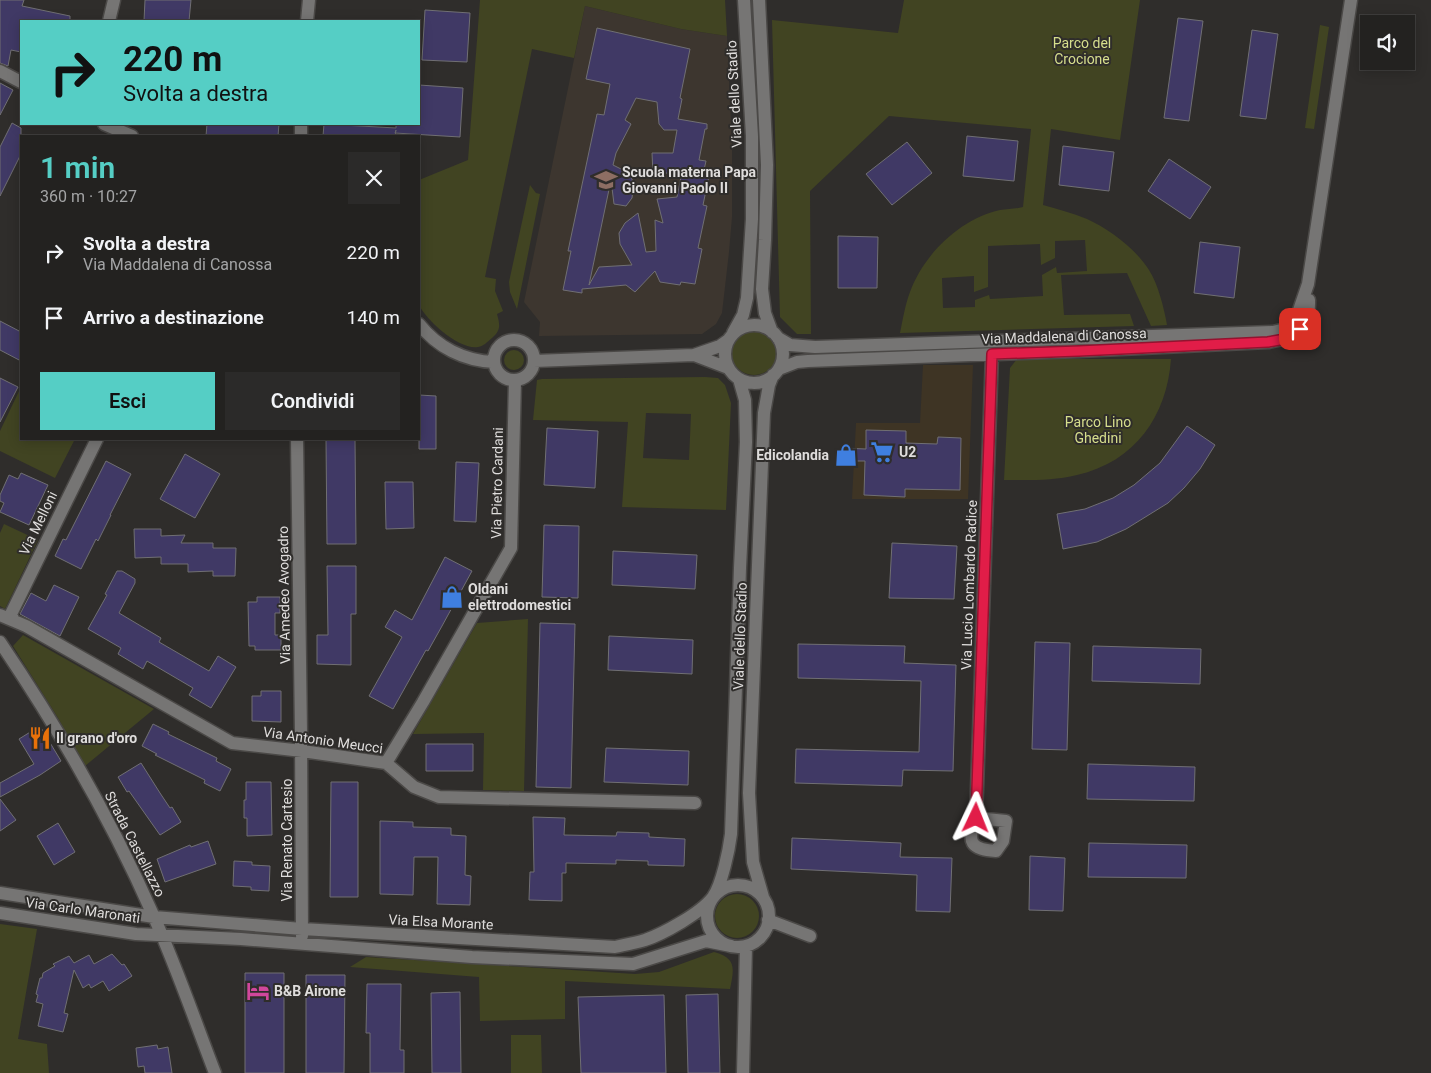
<!DOCTYPE html>
<html lang="it">
<meta charset="utf-8">
<style>
:root{--surface:#232220;--page:#2b2a29;--text:#f1f3f6;--muted:#a3a4a5;--line:#403f3e;--accent:#55cec5}
body{margin:0;font-family:Roboto,sans-serif;background:var(--page);color:var(--text);height:100vh;display:flex;flex-direction:column;font-size:19px;white-space:nowrap}
*{box-sizing:border-box;margin:0}
p{font-size:16px;color:var(--muted)}
.icon{flex:none;width:28px;height:28px;fill:none;stroke:currentColor;stroke-width:2;stroke-linecap:round;stroke-linejoin:round}
.map{position:relative;flex:1;overflow:hidden}
.panel{position:absolute;left:20px;top:135px;width:400px;height:305px;display:flex;flex-direction:column;background:var(--surface);border-radius:0px;box-shadow:0 2px 12px #0003,0 0 0 1px var(--line)}
.panel>*{flex:none}
.banner{position:absolute;left:20px;top:20px;width:400px;height:105px;border-radius:0px;box-shadow:0 2px 12px #0003,0 0 0 1px var(--line);background:#55cec5;color:#111;overflow:hidden}
.fabs{position:absolute;left:1360px;top:15px;display:grid;gap:10px}
.fabs a{display:grid;place-items:center;width:55px;height:55px;border-radius:0px;background:var(--surface);box-shadow:0 2px 12px #0003,0 0 0 1px var(--line);font-size:25px}
.pin{position:absolute;display:grid;place-items:center;width:42px;height:42px;color:#fff;margin:-21px;border-radius:10px;box-shadow:0 2px 8px #0006}
.me{position:absolute;width:55px;margin:-28px;rotate:2deg;stroke-linejoin:round;filter:drop-shadow(0 0 4px #0008)}
.turn{display:flex;align-items:center;gap:18px;height:105px;padding:0 20px;font-size:22px}
.turn .icon{width:65px;height:65px;stroke-width:2.5}
.turn b{display:block;font-size:35px;line-height:42px}
.round{display:grid;place-items:center;flex:none;width:52px;height:52px;border-radius:0px;background:var(--page)}
.overview{display:flex;align-items:center;justify-content:space-between;height:85px;padding:0 20px}
h1{font-size:30px;font-weight:600;line-height:38px;color:var(--accent)}
.button{display:flex;gap:10px;margin-top:auto;padding:10px 20px}
.button a{flex:1;height:58px;border-radius:0px;background:var(--accent);color:#111;font-size:20px;font-weight:600;line-height:58px;text-align:center}
.button a+a{background:var(--page);color:var(--text)}
ul{padding:0;list-style:none}
li{display:flex;align-items:center;gap:15px;height:65px;padding:0 20px}
li div{flex:1}
li b{display:block;font-size:19px}
li em{font-style:normal}
.map>svg:first-child{display:block}
</style>
<div class="map">
<svg width="1431" height="1073" viewBox="0 0 1431 1073">
<rect width="100%" height="100%" fill="#2f2d2b"/>
<path fill="#3e3424" d="M923,365H973L968,499H852L856,423H920Z"/>
<path fill="#3d362f" d="M585,6L681,29L727,36L732,144V217L729,252L722,313L716,324L702,334L539,336L540,322L524,302Z"/>
<path fill="#414422" fill-rule="evenodd" d="M480,0H725L727,36L681,29L585,6L574,58L532,49L485,277L496,279L495,291L503,311L497,314C500,325 501,330 492,338C487,342 484,346 478,347C459,350 427,321 419,305V180L468,160Z
M904,0H1140L1120,140L1051,129L1043,205C1057,209 1072,213 1087,219C1109,229 1136,249 1149,270C1158,284 1164,308 1167,325L1151,326L1127,273L1061,275L1064,315L1130,314L1134,326L900,333C903,319 905,305 910,292C924,254 960,219 1000,210C1008,209 1016,209 1023,207L1031,129L889,116L810,191L811,334H797L780,317L772,20L898,33ZM1085,240L1087,271L1057,273L1056,267L1042,275L1043,296L990,299L989,295L975,300V307L943,308L942,278L974,276V292L988,287V246L1040,244L1041,265L1055,258V241Z
M1320,25L1329,27L1314,129L1305,128Z
M530,185L536,193L540,194L517,309L510,292L509,282Z
M731 352a23 23 0 1 1 46 0a23 23 0 1 1-46 0Z
M504 360a10 10 0 1 1 20 0a10 10 0 1 1-20 0Z
M1017,359H1171C1167,416 1135,462 1077,475C1053,481 1029,480 1004,480L1010,368Z
M705,377L718,378L725,385L731,403L726,510L622,507L628,422L533,420L537,380L542,379ZM646,413L691,414L689,460L643,458Z
M21,387V439H75L55,478L0,451V431Z
M4,524L38,540L5,609L0,606V533Z
M528,619L524,791L483,790L484,733L413,734L477,623Z
M23,635L154,709L85,766L58,718L13,646Z
M715 916a22 22 0 1 1 44 0a22 22 0 1 1-44 0Z
M0,924L37,929L18,1039L47,1044L49,1073H0Z
M714,952C737,958 734,969 730,989L565,981V1019L480,1021L479,977L350,967L366,957L635,974L659,972Z
M511,1035H541L542,1073H511Z"/>
<path fill="#403965" stroke="#706f73" fill-rule="evenodd" d="M0,0H24L22,6L70,16V21H21V52L11,50L8,66L0,63Z
M145,0H191L189,21H144Z
M425,10L470,13L467,62L422,60Z
M1178,18L1203,21L1189,121L1164,118Z
M597,28L690,49L680,98L682,99L678,119L707,124V129H705L699,160L706,161L704,170L710,171L703,205L707,206L698,248L702,249L695,284L681,282L680,285L660,282L655,271L635,292L626,285L582,289V293L563,290L571,251H568L597,114L604,115L610,84L586,79ZM636,98L657,102L659,124L664,130H677L673,153H652L653,174L682,172L677,197L657,199L663,223L655,220L656,251L646,252L638,213L625,223L619,233L620,244L632,265L599,267L589,285L611,180L614,204L626,206L632,198L633,188L632,179L627,172L613,165L616,153L631,124L625,120Z
M1252,30L1278,34L1266,119L1240,116Z
M0,83L13,90L0,115Z
M419,85L463,88L460,137L395,133L396,130L395,136H323L324,124L396,128V124H419Z
M12,123L21,128V154L0,196V147Z
M207,124H279L278,136H206Z
M967,136L1018,141L1014,181L963,176Z
M907,142L932,173L892,205L866,174Z
M1063,146L1114,152L1109,191L1059,185Z
M1169,159L1211,187L1190,219L1148,191Z
M838,236L878,237L877,288H838Z
M1200,242L1240,247L1234,298L1194,293Z
M0,321L21,332V361L0,350Z
M0,378L18,387L0,422Z
M419,395L436,396V449H419Z
M1187,426L1215,445L1200,469L1184,488L1168,503L1126,529L1097,542L1063,549L1057,514L1085,509L1113,498L1134,485L1160,463Z
M547,428L598,431L595,488L544,485Z
M866,430L906,431V443L937,444L938,437L961,438L960,490L905,489V497L864,495L865,461H842V448L866,449Z
M326,439H355L356,544H327Z
M185,454L220,474L195,518L160,499Z
M106,461L131,474L110,515H111L98,541L96,539L81,569L55,556L63,539L66,540Z
M456,462L479,463L476,522L454,521Z
M21,473L48,485L29,525L0,512L4,503L0,501V495L9,475L18,479Z
M385,482H413L414,528L386,529Z
M544,525L579,526L578,598L542,597Z
M134,529H161V536L185,535L181,543H213V548H236L235,576H213V571L188,572V564H161V557L135,558Z
M892,543L957,546L954,599L889,598Z
M613,551L697,555L695,589L612,585Z
M445,557L472,571L442,626L428,651L426,650L393,709L369,696L402,637L385,627L395,610L412,620Z
M327,566H356V614H351V665L317,664V635H328Z
M117,571H122L135,579V583L119,613L161,638L159,642L209,671L218,656L236,667L211,708L189,695L193,688L147,661L143,669L118,654L121,648L88,629L107,595L105,594Z
M54,585L79,597L60,636L20,614L31,593L46,601Z
M257,597H280V613H275V635H281V650H255V646H249L248,602H257Z
M540,623L575,624L571,788L536,787Z
M609,636L693,640L692,674L608,670Z
M1035,642L1070,643L1067,750L1032,749Z
M798,644L905,646L904,663L956,665L953,771L903,770L902,786L795,783L796,749L919,752L921,681L798,678Z
M1093,646L1201,649L1200,684L1092,681Z
M261,691H281V722L252,721V696H261Z
M153,724L169,732L168,734L217,758L216,761L231,769L220,791L204,783L205,780L155,755L157,754L142,746Z
M40,726L61,761L40,775L0,797V783L34,764L19,739Z
M426,744H473V771H426Z
M606,748L689,751L688,785L604,782Z
M141,763L160,793L170,808L172,807L181,822L160,835L129,791L127,792L118,777Z
M1088,764L1195,767L1194,801L1087,799Z
M246,782H271L272,835L247,836V818H244V800H246Z
M331,782H358V897H330Z
M0,799L16,820L0,831Z
M533,817L565,818L564,835L616,836L617,832L649,833V837L685,839L684,866L648,865V861L616,860V864L566,863V873H562V901L529,900L530,872H534Z
M380,821L413,822V827L451,828V835L466,836L465,875L471,876L470,905L437,904L438,857H414L413,895L380,894Z
M58,823L75,852L54,865L37,836Z
M792,838L901,843L900,857L952,858L950,912L916,911L917,875L791,869Z
M208,841L216,864L165,882L157,859L190,845L191,847Z
M1089,843L1187,845L1186,878L1088,877Z
M1030,856L1065,858L1063,911L1029,910Z
M234,861L252,862V865L270,866L269,891L251,890V887L233,886Z
M112,954L122,965L124,964L132,976L109,991L103,981L91,988L89,984L83,988L74,970L64,1013L68,1014L63,1032L38,1026L43,1004L36,1002L38,995L36,994L40,978H42L43,973L55,966L53,964L69,956L74,963L89,955L94,964Z
M245,973H284V1073H245Z
M306,975H345L344,1073H306Z
M367,984H401L400,1050H404V1073H370V1033H366Z
M460,992L461,1073H432L431,993Z
M718,994L720,1073H688L686,995Z
M664,995L666,1073H581L578,997Z
M157,1045L158,1049L168,1047L172,1073H145L144,1066L138,1067L136,1048Z"/>
<g fill="none" stroke-linecap="round" stroke-linejoin="round">
<defs>
<path id="minor" d="M759,0L767,165L765,240L762,289L765,313L772,332
M109,21L114,0
M307,21L309,0
M0,71L21,82
M104,124L132,136
M301,136V124
M419,324C437,347 464,361 494,362
M725 354a29 29 0 1 1 58 0a29 29 0 1 1-58 0Z
M733,333L743,315L747,298L752,219V136L744,0
M778,338L790,345L815,347L1273,332L1285,329L1296,319L1308,284L1351,0
M494 360a20 20 0 1 1 40 0a20 20 0 1 1-40 0Z
M694,355L728,368
M534,361L694,355L720,346L727,341
M779,369L797,362L808,361L1079,351L1268,342C1294,338 1310,329 1309,300
M297,439L301,733L302,936
M0,615L26,626L232,743L302,751L386,763L414,787L439,797L695,803
M14,621L11,614L97,439
M0,642C59,729 112,821 154,917C177,968 195,1021 215,1073
M386,763L423,702L511,548L515,380
M976,818L1006,821L1003,841L996,851C971,849 966,843 976,818L992,354
M707 916a31 31 0 1 1 62 0a31 31 0 1 1-62 0Z
M0,893L154,917L302,929L615,947C624,945 635,943 645,940C663,934 701,913 713,897C722,884 729,850 731,834L740,568L746,442L745,400L739,379
M763,897L753,862L749,793L764,413L769,385L773,375
M0,913L136,934L241,939L472,957L633,964L706,941L731,946
M768,920L810,936
M743,1073L746,946"/>
</defs>
<use href="#minor" stroke="#4b4947" stroke-width="15"/>
<use href="#minor" stroke="#767574" stroke-width="12"/>
</g>
<g fill="none" stroke-linecap="round" stroke-linejoin="round">
<defs>
<path id="route" d="M976,818L992,354L1079,351L1268,342L1285,339L1300,329"/>
</defs>
<use href="#route" stroke="#92132f" stroke-width="12"/>
<use href="#route" stroke="#e11d48" stroke-width="9"/>
</g>
<defs>
<symbol id="school-bare" viewBox="-9 -9 18 18"><path d="M0-5L7-2L0 1L-7-2ZM-4 1L0 2.5L4 1V4Q0 6-4 4Z" fill="#8d6e63" stroke="#2f2d2b" stroke-width="2.5" paint-order="stroke"/></symbol>
<symbol id="supermarket-bare" viewBox="-9 -9 18 18"><path d="M-6-5.5h2.5l.6 2H6L4.5 2H-2.5L-4.4-4H-6ZM-1.5 3.2a1.3 1.3 0 1 0 .1 0ZM3 3.2a1.3 1.3 0 1 0 .1 0Z" fill="#3f7fe0" stroke="#2f2d2b" stroke-width="2.5" paint-order="stroke"/></symbol>
<symbol id="shop-bare" viewBox="-9 -9 18 18"><path d="M-5-2.5h2.3a2.7 3.5 0 0 1 5.4 0H5L5.5 6h-11ZM-1.5-2.5h3a1.5 2.3 0 0 0-3 0Z" fill="#3f7fe0" stroke="#2f2d2b" stroke-width="2.5" paint-order="stroke"/></symbol>
<symbol id="restaurant-bare" viewBox="-9 -9 18 18"><path d="M-5-6h1v4h1v-4h1v4h1v-4h1v5L-1.5 .5V6h-2V.5L-5-1ZM5-6V6H3V1.5H1.5Q1.5-4 5-6Z" fill="#e8710a" stroke="#2f2d2b" stroke-width="2.5" paint-order="stroke"/></symbol>
<symbol id="hotel-bare" viewBox="-9 -9 18 18"><path d="M-6-4.5h1.5V1H6V5H4.5V3h-9V5H-6ZM-4 0a1.8 1.8 0 1 1 3.6 0ZM.5 0V-2.5h3Q6-2.5 6 0Z" fill="#d1479c" stroke="#2f2d2b" stroke-width="2.5" paint-order="stroke"/></symbol>
</defs>
<g fill-rule="evenodd">
<use href="#school-bare" x="590" y="164" width="32" height="32"/>
<use href="#supermarket-bare" x="866" y="436" width="32" height="32"/>
<use href="#shop-bare" x="830" y="439" width="32" height="32"/>
<use href="#shop-bare" x="436" y="581" width="32" height="32"/>
<use href="#restaurant-bare" x="24" y="722" width="32" height="32"/>
<use href="#hotel-bare" x="242" y="975" width="32" height="32"/>
</g>
<g text-anchor="middle" stroke-width="4" stroke-linejoin="round" paint-order="stroke">
<g font-size="14" fill="#d6de8c" stroke="#2f2d2b">
<text x="1082" y="48">Parco del<tspan x="1082" dy="16">Crocione</tspan></text>
<text x="1098" y="427">Parco Lino<tspan x="1098" dy="16">Ghedini</tspan></text>
</g>
<g font-size="14" fill="#dfdddc" stroke="#2f2d2b">
<text transform="translate(734 94) rotate(-93)" y="5">Viale dello Stadio</text>
<text transform="translate(1064 336) rotate(-2)" y="5">Via Maddalena di Canossa</text>
<text transform="translate(497 483) rotate(-89)" y="5">Via Pietro Cardani</text>
<text transform="translate(38 523) rotate(-64)" y="5">Via Melloni</text>
<text transform="translate(969 585) rotate(-88)" y="5">Via Lucio Lombardo Radice</text>
<text transform="translate(284 595) rotate(-91)" y="5">Via Amedeo Avogadro</text>
<text transform="translate(740 636) rotate(-88)" y="5">Viale dello Stadio</text>
<text transform="translate(323 740) rotate(8)" y="5">Via Antonio Meucci</text>
<text transform="translate(287 840) rotate(-90)" y="5">Via Renato Cartesio</text>
<text transform="translate(135 844) rotate(63)" y="5">Strada Castellazzo</text>
<text transform="translate(83 910) rotate(8)" y="5">Via Carlo Maronati</text>
<text transform="translate(441 922) rotate(3)" y="5">Via Elsa Morante</text>
</g>
<g font-size="14" font-weight="bold" fill="#dfdddc" stroke="#2f2d2b" text-anchor="start">
<text x="622" y="177">Scuola materna Papa<tspan x="622" dy="16">Giovanni Paolo II</tspan></text>
<text x="899" y="457">U2</text>
<text x="829" y="460" text-anchor="end">Edicolandia</text>
<text x="468" y="594">Oldani<tspan x="468" dy="16">elettrodomestici</tspan></text>
<text x="56" y="743">Il grano d'oro</text>
<text x="274" y="996">B&amp;B Airone</text>
</g>
</g>
</svg>
<div class="fabs">
<a><svg class="icon" aria-label="sound" viewBox="0 0 24 24"><path d="M4 9h4l5-4v14l-5-4H4zM17 9q2 3 0 6"/></svg></a>
</div>
<div class="pin" style="left:1300px;top:329px;background:#d93025"><svg class="icon" aria-label="arrive" viewBox="0 0 24 24"><path d="M6 21V4h12l-3 4 3 4H6"/></svg></div>
<svg class="me" style="left:976px;top:818px" viewBox="-20 -20 40 40"><path d="M0-17L14 15 0 8-14 15z" fill="#e11d48" stroke="#fff" stroke-width="4"/></svg>
<div class="banner">
<div class="turn"><svg class="icon" aria-label="right" viewBox="0 0 24 24"><path d="M7 20v-9h11M14 6l5 5-5 5"/></svg><div><b>220 m</b>Svolta a destra</div></div>
</div>
<section class="panel">
<div class="overview"><div><h1>1 min</h1><p>360 m · 10:27</p></div><a class="round"><svg class="icon" aria-label="close" viewBox="0 0 24 24"><path d="M6 6l12 12M18 6L6 18"/></svg></a></div>
<ul>
<li><svg class="icon" aria-label="right" viewBox="0 0 24 24"><path d="M7 20v-9h11M14 6l5 5-5 5"/></svg><div><b>Svolta a destra</b><p>Via Maddalena di Canossa</p></div><em>220 m</em></li>
<li><svg class="icon" aria-label="arrive" viewBox="0 0 24 24"><path d="M6 21V4h12l-3 4 3 4H6"/></svg><div><b>Arrivo a destinazione</b></div><em>140 m</em></li>
</ul>
<div class="button"><a>Esci</a><a>Condividi</a></div>
</section>
</div>
